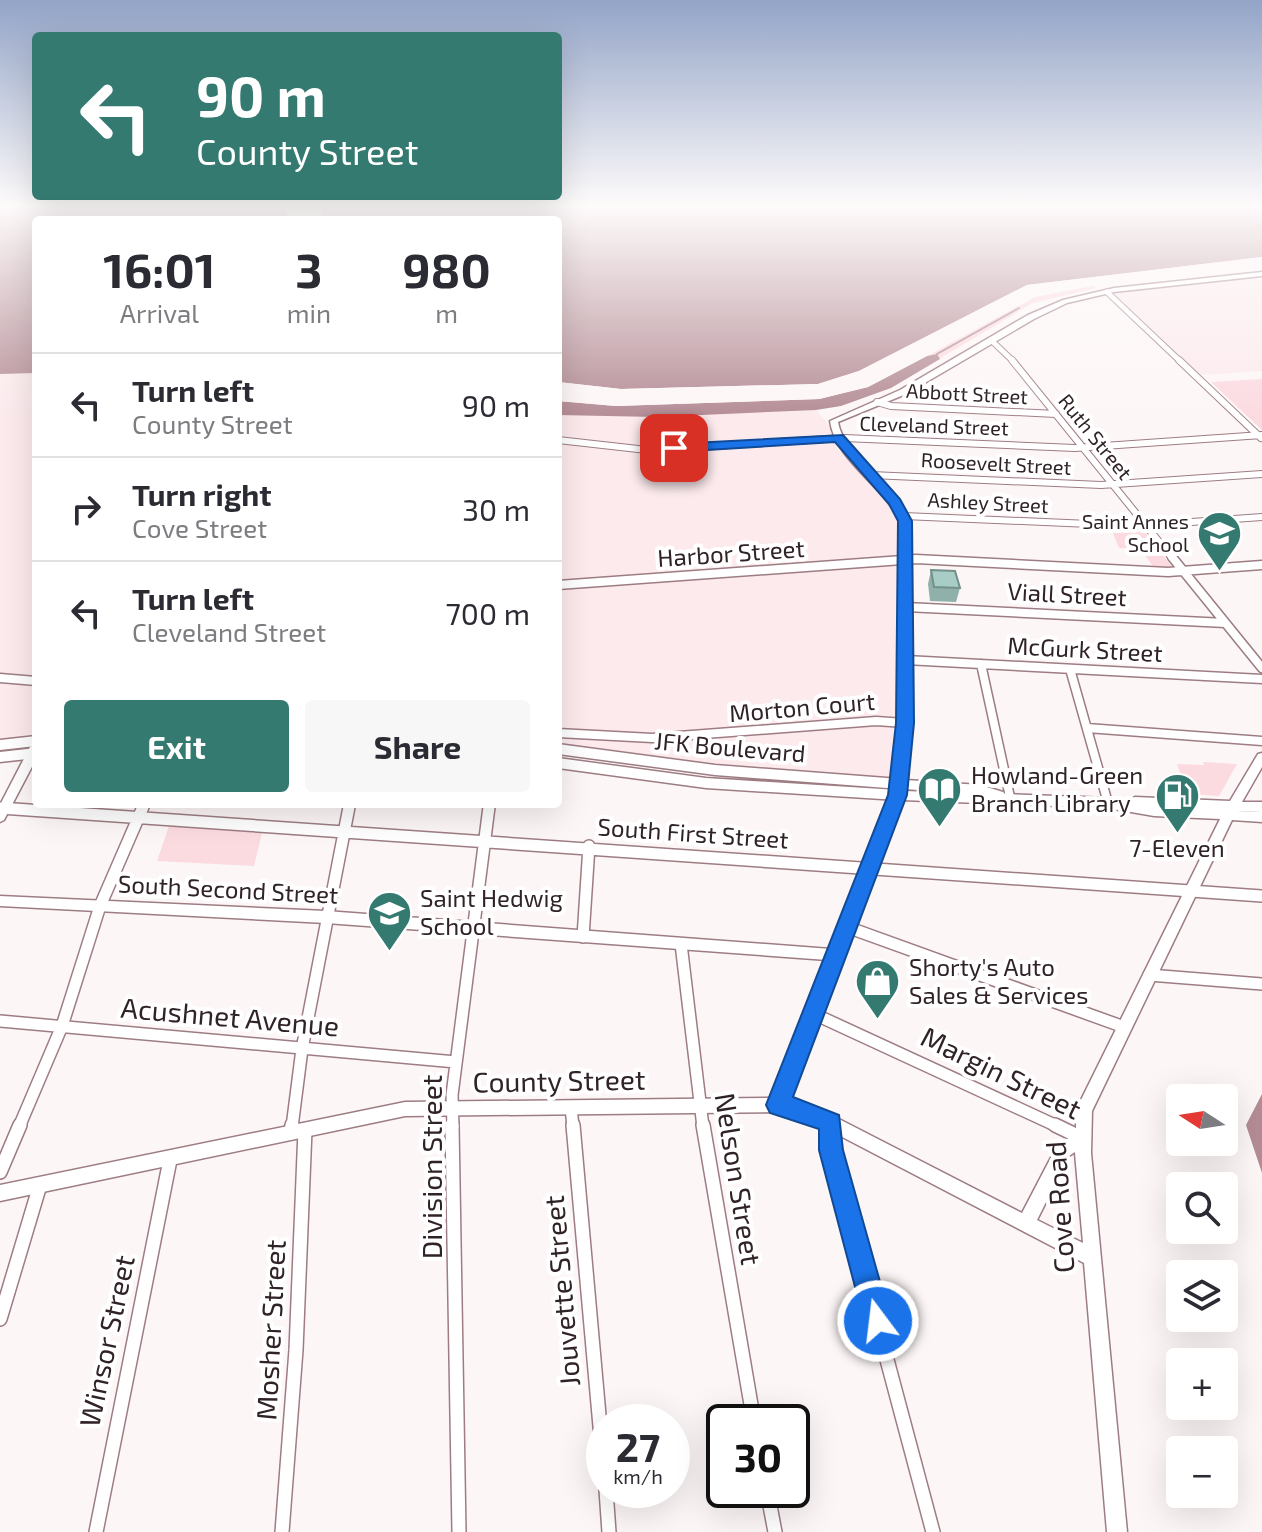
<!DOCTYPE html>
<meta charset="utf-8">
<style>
:root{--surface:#fff;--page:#f7f7f7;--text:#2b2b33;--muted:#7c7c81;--line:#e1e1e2;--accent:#347a70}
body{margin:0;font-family:"Exo 2",sans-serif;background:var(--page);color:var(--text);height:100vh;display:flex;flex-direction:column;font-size:30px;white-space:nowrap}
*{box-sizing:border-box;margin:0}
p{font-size:26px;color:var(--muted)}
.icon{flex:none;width:44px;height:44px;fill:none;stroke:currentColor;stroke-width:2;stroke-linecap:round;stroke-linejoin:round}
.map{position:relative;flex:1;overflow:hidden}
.side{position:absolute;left:32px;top:216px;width:530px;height:592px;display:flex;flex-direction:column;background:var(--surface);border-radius:8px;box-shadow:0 8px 32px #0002}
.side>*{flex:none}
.guide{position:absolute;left:32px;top:32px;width:530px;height:168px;border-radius:8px;box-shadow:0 8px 32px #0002;background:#347a70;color:#fff;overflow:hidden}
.needle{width:52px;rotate:282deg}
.fabs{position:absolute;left:1166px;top:1084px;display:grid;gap:16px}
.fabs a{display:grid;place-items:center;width:72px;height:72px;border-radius:8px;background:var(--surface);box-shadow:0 8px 32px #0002;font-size:40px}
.speed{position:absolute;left:586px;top:1404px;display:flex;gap:16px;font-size:40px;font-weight:700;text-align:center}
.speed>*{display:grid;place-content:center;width:104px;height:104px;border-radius:50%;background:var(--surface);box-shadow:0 8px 32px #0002;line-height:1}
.speed small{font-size:20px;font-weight:400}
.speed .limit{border:4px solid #111;border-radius:12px;background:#fff;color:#111}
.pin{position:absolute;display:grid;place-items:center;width:68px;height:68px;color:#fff;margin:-34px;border-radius:16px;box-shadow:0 4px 12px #0006}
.me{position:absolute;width:88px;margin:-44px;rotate:345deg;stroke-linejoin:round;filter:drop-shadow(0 0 6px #0008)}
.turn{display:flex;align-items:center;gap:28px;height:168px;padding:0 32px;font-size:36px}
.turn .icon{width:104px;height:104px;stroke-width:2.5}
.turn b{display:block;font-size:56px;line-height:68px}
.eta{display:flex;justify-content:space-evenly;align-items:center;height:136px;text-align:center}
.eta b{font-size:48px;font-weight:700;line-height:56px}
.primary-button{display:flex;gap:16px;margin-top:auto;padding:16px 32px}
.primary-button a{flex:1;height:92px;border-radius:8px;background:var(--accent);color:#fff;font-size:32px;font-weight:700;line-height:92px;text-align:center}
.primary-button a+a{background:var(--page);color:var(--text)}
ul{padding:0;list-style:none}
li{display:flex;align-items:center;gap:24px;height:104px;padding:0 32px;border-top:2px solid var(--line)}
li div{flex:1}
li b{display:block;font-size:30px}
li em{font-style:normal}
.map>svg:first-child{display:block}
</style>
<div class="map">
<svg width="1262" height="1532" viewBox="0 0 1262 1532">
<rect width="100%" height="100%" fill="#fdf6f7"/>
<path fill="#fceaed" d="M1251,277L1262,281V371L1200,375L1115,294Z
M36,373V741L0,745V374Z
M816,410L903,513L900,784L558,749V415Z"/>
<path fill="#fbdae0" d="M1093,286L1096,288L1033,303L907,378L911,365L1035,297Z
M1262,379V430L1211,382Z
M1112,531L1145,532L1173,568H1154L1141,549L1119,548Z
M1203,762L1237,764L1219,796L1188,794L1177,764L1204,765Z
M169,826L262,833L254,866L157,861Z"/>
<path fill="#b48c95" d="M0,207H286L288,219L36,220V373L0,374Z
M320,207H1262V257L1027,285L859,371L818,384L621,389L558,382V220H327L322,218Z
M937,354L940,359L891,388L841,406L816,410L656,417L558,415V401L616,406L819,399L868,387L927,356Z
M1262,1094V1173L1246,1125Z"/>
<path fill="#fdf6f7" d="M1262,257V261L1028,289L860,375L819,388L621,393L558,386V382L621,389L818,384L859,371L1027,285Z
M938,350L868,387L819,399L616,406L558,401V397L616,402L819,395L867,383L926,352Z"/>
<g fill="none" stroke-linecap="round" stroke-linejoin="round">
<path stroke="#b48c95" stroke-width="2" d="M937,354L1019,308"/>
<defs>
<path id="street-far4" d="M1107,292L1181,362
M991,340L1014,362"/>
<path id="street-far3" d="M1012,360L1173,559
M1179,360L1261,438
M877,402L891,406L1056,414
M558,440L647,450L844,438L1075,448L1262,435
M871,475L1101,485L1262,474
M904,516L1135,526L1262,517"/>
<path id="street-far2" d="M1172,557L1262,668
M558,585L916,559L1168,572L1262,565
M906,607L1225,623
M906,660L1262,679
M981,664L1010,797
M1070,669L1108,803
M0,678L36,681
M1087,728L1262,741
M558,733L652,738L876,721L905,723
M0,808L13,809
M142,809L144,804
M349,809L350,804
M488,809L489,804"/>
<path id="street-far1" d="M0,808L1262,896
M847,927L1124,1027
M583,937L589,846
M681,944L703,1127
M1149,975L1262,984
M812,1013L1059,1127
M0,1021L456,1062
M571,1107L573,1127
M831,1123V1127
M19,1127L62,1026L100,906L143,807
M292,1127L302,1049L349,807
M453,1127L452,1095L489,807"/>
<path id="street" d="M452,1125L459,1532
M573,1125L604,1471
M703,1125L754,1422
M831,1125V1150L933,1532
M1055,1125L1082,1138
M291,1133L292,1125
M0,1172L20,1125
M0,1319L40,1185
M606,1490L609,1532
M767,1490L775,1532
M96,1532L170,1160
M282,1532L296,1350L305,1130"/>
<path id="secondary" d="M1262,272V276L1114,292L1067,303L1034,319L906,394L838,422C843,454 893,488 910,521L911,723L906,780L980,785L1003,792L1005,794L1108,798L1129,802L1131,799L1135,797L1230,801L1258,754L1262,753V767L1242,802H1262V812L1237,811L1262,812V822L1232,820L1092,1111L1091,1153L1127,1532H1107L1084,1263L825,1128L794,1115L778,1112L405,1116L0,1201V1185L405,1102L773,1098L827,960L326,923L0,906V896L326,911L831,949L892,795L899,723L900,521C883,486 835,459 830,421L900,390L1028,315L1063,300L1114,288ZM905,789L955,793L905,791ZM902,800L1108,808L1154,816L1220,819L1078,1106L1076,1111V1133L1057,1146L1022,1213L837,1118L788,1099ZM1075,1152V1153L1083,1243L1037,1220L1069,1156Z
M36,743V759L4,820L0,822V805L30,747Z"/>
<path id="primary" d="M36,736V746L0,750V740Z
M558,744L715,765L900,779L907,784L900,789L715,775L558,754Z
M36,748V758L0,762V752Z
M558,758L706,778L898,790L903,791L905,795L903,799L898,800L706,788L558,768Z"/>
</defs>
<use href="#street-far4" stroke="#9d7d83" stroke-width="7"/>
<use href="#street-far3" stroke="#9d7d83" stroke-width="8"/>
<use href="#street-far2" stroke="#9d7d83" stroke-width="11"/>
<use href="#street-far1" stroke="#9d7d83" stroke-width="14"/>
<use href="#street" stroke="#9d7d83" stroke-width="16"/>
<use href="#secondary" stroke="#9d7d83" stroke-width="3"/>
<use href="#primary" stroke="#9d7d83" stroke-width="3"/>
<use href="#street-far4" stroke="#fff" stroke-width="5"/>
<use href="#street-far3" stroke="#fff" stroke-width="6"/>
<use href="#street-far2" stroke="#fff" stroke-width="8"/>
<use href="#street-far1" stroke="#fff" stroke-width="11"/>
<use href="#street" stroke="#fff" stroke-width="13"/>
<use href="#secondary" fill="#fff" fill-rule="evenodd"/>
<use href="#primary" fill="#fff" fill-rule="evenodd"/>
</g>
<path fill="#90b0aa" d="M931,570L960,588L956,602L930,601L928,584Z"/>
<path fill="#a7cdc6" stroke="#75908b" stroke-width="2" d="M931,570L955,571L960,588L934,587Z"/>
<linearGradient id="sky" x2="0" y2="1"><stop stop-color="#93a4c7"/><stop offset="0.49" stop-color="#fefbfb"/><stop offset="1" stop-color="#fefbfb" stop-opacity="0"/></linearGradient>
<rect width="1262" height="421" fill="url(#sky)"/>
<path fill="#1a73e8" stroke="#114b97" stroke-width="2" d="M843,435L900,499L912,521L914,723L907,795L793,1097L839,1115L843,1150L891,1321L887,1331L878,1335L868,1331L864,1321L819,1150V1129L770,1113L766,1105L888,795L896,723L898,521L889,504L835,442L674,452L667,448L674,444Z"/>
<defs>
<symbol id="school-pin" viewBox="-11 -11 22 30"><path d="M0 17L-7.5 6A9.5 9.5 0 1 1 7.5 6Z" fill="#347a70" stroke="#fff"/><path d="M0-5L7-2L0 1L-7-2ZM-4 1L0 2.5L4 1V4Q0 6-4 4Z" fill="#fff"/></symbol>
<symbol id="library-pin" viewBox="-11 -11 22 30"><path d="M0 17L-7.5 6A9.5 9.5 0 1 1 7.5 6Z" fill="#347a70" stroke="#fff"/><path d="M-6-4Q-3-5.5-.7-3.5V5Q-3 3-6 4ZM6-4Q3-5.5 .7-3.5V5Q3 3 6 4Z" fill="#fff"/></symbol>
<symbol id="fuel-pin" viewBox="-11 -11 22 30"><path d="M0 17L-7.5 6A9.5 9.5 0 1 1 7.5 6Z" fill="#347a70" stroke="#fff"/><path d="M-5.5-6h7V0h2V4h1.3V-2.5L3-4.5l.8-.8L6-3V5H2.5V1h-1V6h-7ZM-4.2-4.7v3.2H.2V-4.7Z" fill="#fff"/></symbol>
<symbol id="shop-pin" viewBox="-11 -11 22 30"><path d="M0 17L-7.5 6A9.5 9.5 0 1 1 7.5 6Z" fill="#347a70" stroke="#fff"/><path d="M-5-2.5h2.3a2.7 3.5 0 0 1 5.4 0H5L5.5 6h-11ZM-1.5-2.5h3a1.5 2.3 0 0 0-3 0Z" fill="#fff"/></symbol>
</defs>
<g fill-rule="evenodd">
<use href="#school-pin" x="1194" y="508" width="51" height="69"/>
<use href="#library-pin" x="914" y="764" width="51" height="69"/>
<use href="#fuel-pin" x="1152" y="770" width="51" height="69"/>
<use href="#school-pin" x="364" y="888" width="51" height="69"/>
<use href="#shop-pin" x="852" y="956" width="51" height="69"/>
</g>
<g text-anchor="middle" stroke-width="8" stroke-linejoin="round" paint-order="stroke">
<g font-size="20" fill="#302326" stroke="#fff">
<text transform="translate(967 394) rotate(3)" y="7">Abbott Street</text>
<text transform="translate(934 426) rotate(2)" y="7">Cleveland Street</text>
<text transform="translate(1095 437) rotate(51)" y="7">Ruth Street</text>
<text transform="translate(996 464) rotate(3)" y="7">Roosevelt Street</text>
<text transform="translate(988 503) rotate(3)" y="7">Ashley Street</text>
</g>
<g font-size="20" fill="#302326" stroke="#fff" text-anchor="end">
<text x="1189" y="529">Saint Annes<tspan x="1189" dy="23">School</tspan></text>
</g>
<g font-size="24" fill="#302326" stroke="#fff">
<text transform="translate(731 554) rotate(-4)" y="8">Harbor Street</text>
<text transform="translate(1067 595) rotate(3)" y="8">Viall Street</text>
<text transform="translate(1085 650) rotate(3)" y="8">McGurk Street</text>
<text transform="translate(802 708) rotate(-5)" y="8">Morton Court</text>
<text transform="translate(730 748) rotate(5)" y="8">JFK Boulevard</text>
<text transform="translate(693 834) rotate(4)" y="8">South First Street</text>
<text transform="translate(228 890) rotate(3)" y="8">South Second Street</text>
</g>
<g font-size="24" fill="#302326" stroke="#fff" text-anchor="start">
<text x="971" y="784">Howland-Green<tspan x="971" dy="28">Branch Library</tspan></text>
<text x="1177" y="857" text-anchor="middle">7-Eleven</text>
<text x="420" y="907">Saint Hedwig<tspan x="420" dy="28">School</tspan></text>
<text x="909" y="976">Shorty's Auto<tspan x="909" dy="28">Sales &amp; Services</tspan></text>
</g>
<g font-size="28" fill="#302326" stroke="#fff">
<text transform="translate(230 1017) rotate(5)" y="10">Acushnet Avenue</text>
<text transform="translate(1001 1073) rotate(26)" y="10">Margin Street</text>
<text transform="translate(559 1081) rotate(-1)" y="10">County Street</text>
<text transform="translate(432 1167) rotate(-90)" y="10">Division Street</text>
<text transform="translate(738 1179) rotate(81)" y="10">Nelson Street</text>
<text transform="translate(1060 1207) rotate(-94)" y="10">Cove Road</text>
<text transform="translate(562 1291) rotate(-95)" y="10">Jouvette Street</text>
<text transform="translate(271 1330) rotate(-87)" y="10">Mosher Street</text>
<text transform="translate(107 1341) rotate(-78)" y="10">Winsor Street</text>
</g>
</g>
</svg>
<div class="fabs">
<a><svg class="needle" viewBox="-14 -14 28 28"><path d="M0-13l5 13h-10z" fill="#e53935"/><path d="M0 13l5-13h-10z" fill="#7c7c81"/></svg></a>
<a><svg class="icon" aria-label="search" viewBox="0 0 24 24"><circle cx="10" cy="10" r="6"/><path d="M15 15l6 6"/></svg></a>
<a><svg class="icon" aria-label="layers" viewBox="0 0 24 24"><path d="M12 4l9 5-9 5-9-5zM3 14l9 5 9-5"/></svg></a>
<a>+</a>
<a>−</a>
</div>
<div class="speed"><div>27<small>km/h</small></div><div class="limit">30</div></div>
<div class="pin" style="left:674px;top:448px;background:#d93025"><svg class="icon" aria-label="arrive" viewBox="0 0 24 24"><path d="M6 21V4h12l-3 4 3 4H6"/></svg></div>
<svg class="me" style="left:878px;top:1321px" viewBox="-20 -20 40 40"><circle r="17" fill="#1a73e8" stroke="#fff" stroke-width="3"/><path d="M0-11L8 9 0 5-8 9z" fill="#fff"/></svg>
<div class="guide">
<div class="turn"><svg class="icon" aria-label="left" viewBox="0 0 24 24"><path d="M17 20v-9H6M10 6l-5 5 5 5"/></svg><div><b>90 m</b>County Street</div></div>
</div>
<section class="side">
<div class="eta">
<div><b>16:01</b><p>Arrival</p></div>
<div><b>3</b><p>min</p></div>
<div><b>980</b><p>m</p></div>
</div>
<ul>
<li><svg class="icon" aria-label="left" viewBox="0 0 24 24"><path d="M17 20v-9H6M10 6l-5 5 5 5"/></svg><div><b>Turn left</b><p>County Street</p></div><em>90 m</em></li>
<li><svg class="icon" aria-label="right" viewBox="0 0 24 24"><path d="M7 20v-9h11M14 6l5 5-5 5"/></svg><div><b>Turn right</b><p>Cove Street</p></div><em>30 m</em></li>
<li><svg class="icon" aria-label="left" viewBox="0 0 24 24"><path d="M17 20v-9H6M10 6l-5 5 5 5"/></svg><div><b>Turn left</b><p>Cleveland Street</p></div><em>700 m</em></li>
</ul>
<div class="primary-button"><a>Exit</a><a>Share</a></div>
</section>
</div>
